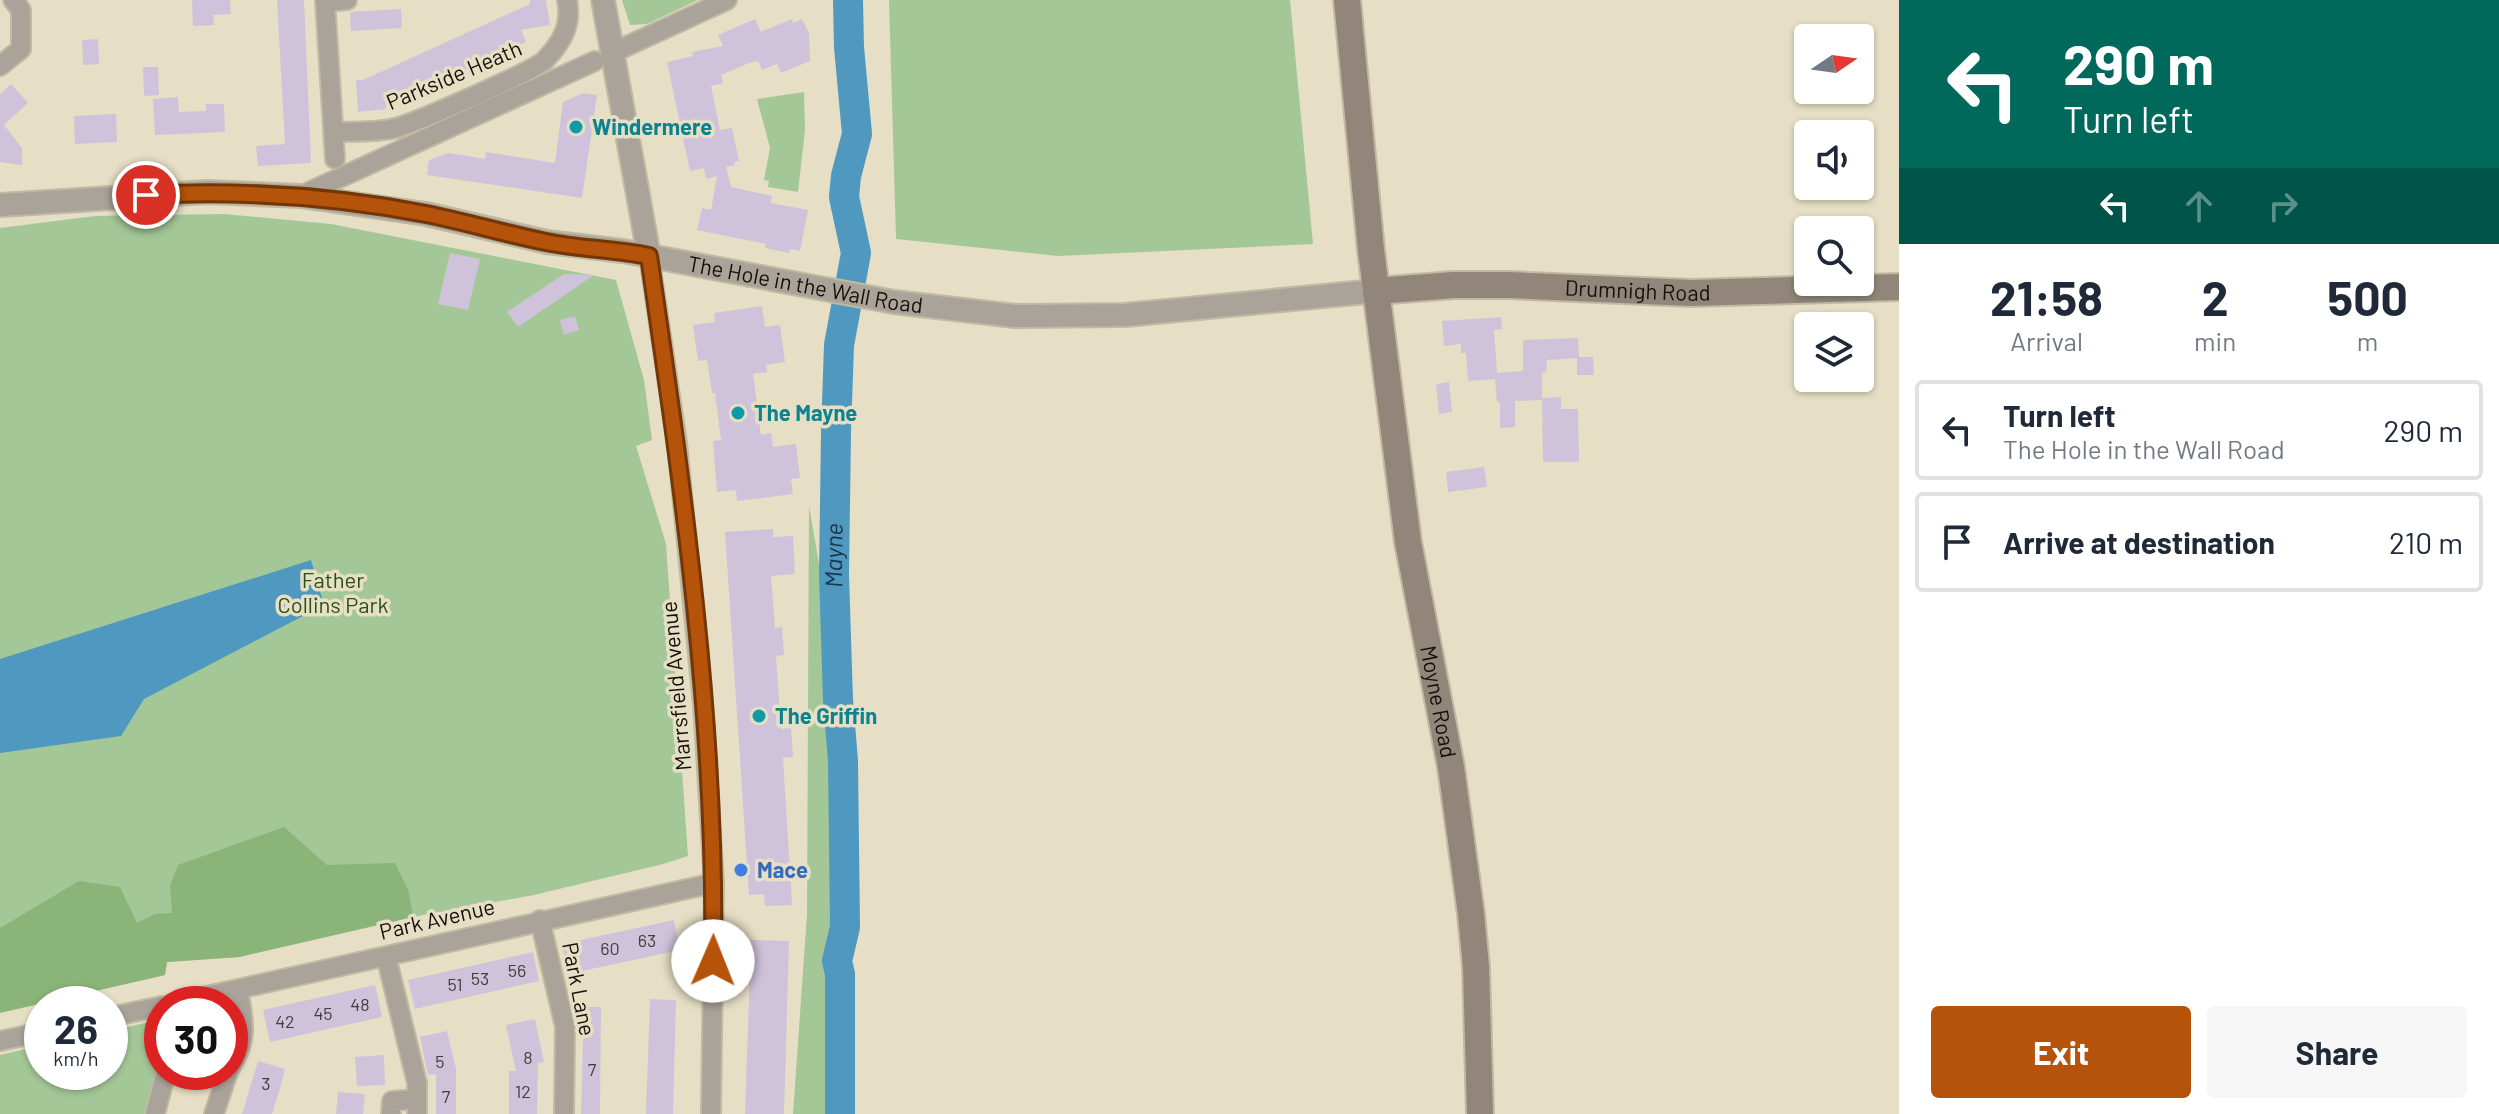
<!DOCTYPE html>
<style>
:root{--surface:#fff;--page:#f6f6f7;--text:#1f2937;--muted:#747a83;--line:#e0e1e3;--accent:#b45309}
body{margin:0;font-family:Barlow,sans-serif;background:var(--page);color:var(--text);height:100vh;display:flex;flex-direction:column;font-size:30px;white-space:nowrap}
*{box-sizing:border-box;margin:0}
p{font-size:26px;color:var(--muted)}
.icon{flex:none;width:44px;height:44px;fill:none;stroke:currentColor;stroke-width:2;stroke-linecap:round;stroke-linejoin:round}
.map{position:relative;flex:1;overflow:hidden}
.panel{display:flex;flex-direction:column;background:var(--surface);width:600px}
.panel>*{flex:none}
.top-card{background:#00695c;color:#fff;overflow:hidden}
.needle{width:52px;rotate:77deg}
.buttons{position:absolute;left:1794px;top:24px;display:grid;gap:16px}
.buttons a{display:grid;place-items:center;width:80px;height:80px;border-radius:8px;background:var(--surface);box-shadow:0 2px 6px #0004;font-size:40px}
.speed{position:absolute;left:24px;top:986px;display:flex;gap:16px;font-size:40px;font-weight:700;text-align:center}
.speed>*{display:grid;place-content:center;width:104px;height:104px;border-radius:50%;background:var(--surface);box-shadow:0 2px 6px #0004;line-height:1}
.speed small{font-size:20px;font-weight:400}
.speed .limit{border:12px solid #d22;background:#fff;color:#111}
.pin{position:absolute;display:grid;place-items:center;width:68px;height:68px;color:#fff;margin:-34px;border:4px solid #fff;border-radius:50%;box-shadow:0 2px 8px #0007}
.me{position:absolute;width:88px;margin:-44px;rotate:1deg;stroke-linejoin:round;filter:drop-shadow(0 0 6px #0008)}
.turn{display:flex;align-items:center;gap:28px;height:168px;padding:0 32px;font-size:36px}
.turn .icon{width:104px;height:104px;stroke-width:2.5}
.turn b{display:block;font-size:56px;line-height:68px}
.lanes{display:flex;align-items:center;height:76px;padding:0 32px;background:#0003;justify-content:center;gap:40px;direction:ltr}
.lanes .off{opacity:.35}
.eta{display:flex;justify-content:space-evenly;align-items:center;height:136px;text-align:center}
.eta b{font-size:48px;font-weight:700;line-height:56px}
.button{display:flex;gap:16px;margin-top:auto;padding:16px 32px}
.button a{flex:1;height:92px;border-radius:8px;background:var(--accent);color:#fff;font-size:32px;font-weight:700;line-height:92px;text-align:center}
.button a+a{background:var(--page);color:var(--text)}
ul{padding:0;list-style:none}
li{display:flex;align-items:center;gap:24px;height:100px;margin:0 16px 12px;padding:0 16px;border:4px solid var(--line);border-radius:8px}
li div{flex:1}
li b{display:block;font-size:30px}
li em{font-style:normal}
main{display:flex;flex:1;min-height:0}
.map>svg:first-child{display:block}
</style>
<main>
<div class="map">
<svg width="1899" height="1114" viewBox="0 0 1899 1114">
<rect width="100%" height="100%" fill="#e6dfc5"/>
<path fill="#a4c797" d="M622,0H698L647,24L630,25Z
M889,0H1290L1313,244L1058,256L896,239Z
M804,92L805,130L798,192L768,187L769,181L764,180L770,148L757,99Z
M224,214L331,224L616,280L644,380L652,440L636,446L666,544L688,856L663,864L534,895L413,917L239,957L167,962L165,975L0,1012V228L95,216Z
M809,506L823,587L842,895L840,1114H793L807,914Z
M162,1019V1063L146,1114H0V1055L42,1045V1072H110V1031Z"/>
<path fill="#8ab478" d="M284,827L327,865L395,863L409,892L413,917L239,957L167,962L165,975L0,1013V928L79,881L120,887L137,923L155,914L172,913L170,886L178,865Z"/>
<path fill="#4f98c0" d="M311,560L324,605L144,699L121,736L0,753V659Z"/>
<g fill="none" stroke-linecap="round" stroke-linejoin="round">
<path stroke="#4f98c0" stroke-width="30" id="s1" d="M840,1114V974L837,961L845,927L843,761L838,700L834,575L836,432L839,345L856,253L844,197L846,176L857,134L849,47L848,0"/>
</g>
<path fill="#cfc3db" d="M192,0H230L231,14L213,15L214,25L193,26Z
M277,0H304L311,163L258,166L256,146L285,144Z
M530,0H546L550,25L521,30L526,42L386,105V109L358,112L356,80H363L530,4Z
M401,9L402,28L351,31L350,12Z
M755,19L761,32L792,19L793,23L802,19L809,33L810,61L781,73L777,64L762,70L758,61L749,63L721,75L723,83L711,86L720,130L732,128L739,161L734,162L735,165L726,167L731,187L772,196L771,203L808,210L800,251L790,249L789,253L765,248L766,244L697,230L702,208L711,210L717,176L706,179L704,168L690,171L667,62L693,56L692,52L723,46L718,35Z
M98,39L99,64L83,65L82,40Z
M143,67H158L159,95L144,96Z
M11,84L28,103L4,125L22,148V165L0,162V94Z
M583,93L597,95L582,198L427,175L429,160L448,153L485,159L486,152L555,163L563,102Z
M178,97L179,112L206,111V104H224L225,132L155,135L153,99Z
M116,114L117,142L75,144L74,116Z
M450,253L480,259L468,310L438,304Z
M564,274L594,275L518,327L507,312Z
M762,306L765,327L780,325L785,362L766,365L767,372L753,374L761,435L771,433L773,447L796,444L800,478L791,479L793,494L737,501L736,490L717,492L713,441L721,440L715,393H712L707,360L698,361L693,325L715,322L714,313Z
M575,316L579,330L564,335L560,320Z
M1501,317L1502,329L1494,330L1497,373L1523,371V340L1578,338L1579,357H1593L1594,375H1577V358L1547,360L1546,372L1542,373V400L1515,401V427L1500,428V402H1497L1495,379L1468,381L1466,353H1461V344L1444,346L1442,321Z
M1449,382L1452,412L1439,414L1436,384Z
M1561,397V409H1578L1579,462H1543L1542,398Z
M1484,467L1487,487L1448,492L1446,472Z
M773,529V537L793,536L795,574L771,576L775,628L782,627L784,655L776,656L781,729L791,728L793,757L783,758L792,905L765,906L764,894L749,895L725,532Z
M674,920L680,950L568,974L562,944Z
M751,940L789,941L784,1114H745Z
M533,952L539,981L415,1009L408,980Z
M375,985L382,1017L270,1042L263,1010Z
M650,999L676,1000L673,1114H646Z
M584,1007H601L600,1114H581Z
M535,1019L544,1062L538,1063L537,1114H509V1071H516L506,1025Z
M447,1031L456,1069V1114H436V1074L428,1075L420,1037Z
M384,1055L385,1085L357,1086L355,1057Z
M258,1061L285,1069L281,1085L272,1114H242Z
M338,1092L365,1094L363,1114H336Z"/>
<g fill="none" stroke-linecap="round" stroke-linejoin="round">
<defs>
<path id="minor" d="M325,0L335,159
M325,2L347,0
M614,52L727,0
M0,66L21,49V10L13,0
M334,132C354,131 375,133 395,128C413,124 534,71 545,60C562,42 572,25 567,0
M300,196L595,61
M649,256L677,443L703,705L714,883L711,1114
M540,920L565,1027L564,1114
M386,956L417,1083V1114
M171,1004L714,883
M110,1017L162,1006
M0,1041L42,1032
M230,1068C248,1039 244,1022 238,989
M155,1114L166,1072
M214,1114L228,1072
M391,1114L392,1101L417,1099"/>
<g id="tertiary">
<path d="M603,0L649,256"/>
<path id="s2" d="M0,205L207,192L300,196L426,214L547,242L623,251L894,302L1015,316L1125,315L1376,291"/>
</g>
<g id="secondary">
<path id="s3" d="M1347,0L1371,250L1408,542L1451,767L1471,914L1476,967L1480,1114"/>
<path id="s4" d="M1376,291L1454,285H1509L1691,293L1899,287"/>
</g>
</defs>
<use href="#minor" stroke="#c0baa3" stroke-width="22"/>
<use href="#tertiary" stroke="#c0baa3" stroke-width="26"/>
<use href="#secondary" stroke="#c0baa3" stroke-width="30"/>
<use href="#minor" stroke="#aaa39a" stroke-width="18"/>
<use href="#tertiary" stroke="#aaa39a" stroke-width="22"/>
<use href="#secondary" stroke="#918679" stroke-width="26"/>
</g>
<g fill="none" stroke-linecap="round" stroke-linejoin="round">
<defs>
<path id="route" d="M146,195C240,190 334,196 426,214C466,222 506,234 546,242C580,249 615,249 649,256C683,489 717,725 713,961"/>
</defs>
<use href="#route" stroke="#753606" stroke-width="20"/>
<use href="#route" stroke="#b45309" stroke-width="14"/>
</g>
<g fill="#0f9aa8" stroke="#e6dfc5" stroke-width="3">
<circle cx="576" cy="127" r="8"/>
<circle cx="738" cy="413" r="8"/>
<circle cx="759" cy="716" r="8"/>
</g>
<circle fill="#3f7fe0" stroke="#e6dfc5" stroke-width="3" cx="741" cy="870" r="8"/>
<g text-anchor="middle" stroke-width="7" stroke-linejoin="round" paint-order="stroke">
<g font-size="18" fill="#433e3e">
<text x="647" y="947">63</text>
<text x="610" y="955">60</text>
<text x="517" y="977">56</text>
<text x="480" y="985">53</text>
<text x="455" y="991">51</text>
<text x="360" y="1011">48</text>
<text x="323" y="1020">45</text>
<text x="285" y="1028">42</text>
<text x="528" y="1064">8</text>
<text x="440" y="1068">5</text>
<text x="592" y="1076">7</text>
<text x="266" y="1090">3</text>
<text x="523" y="1098">12</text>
<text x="446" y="1103">7</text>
</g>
<g font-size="22" fill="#141109" stroke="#e6dfc5">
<text transform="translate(454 75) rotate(-23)" y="8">Parkside Heath</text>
<text dy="8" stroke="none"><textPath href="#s2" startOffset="814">The Hole in the Wall Road</textPath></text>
<text dy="8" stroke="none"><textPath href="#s4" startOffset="262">Drumnigh Road</textPath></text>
<text transform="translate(676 686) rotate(-95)" y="8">Marrsfield Avenue</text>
<text dy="8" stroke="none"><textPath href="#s3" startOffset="708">Moyne Road</textPath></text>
<text transform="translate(437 919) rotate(-13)" y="8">Park Avenue</text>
<text transform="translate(579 989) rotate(79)" y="8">Park Lane</text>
</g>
<g font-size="22" font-weight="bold" fill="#0d838f" stroke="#e6dfc5" text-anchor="start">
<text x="592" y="135">Windermere</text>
<text x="754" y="421">The Mayne</text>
<text x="775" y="724">The Griffin</text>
</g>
<g font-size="22" fill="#2a5115" stroke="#e6dfc5">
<text x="333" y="588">Father<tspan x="333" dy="25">Collins Park</tspan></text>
</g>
<g font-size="22" font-weight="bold" fill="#366cbe" stroke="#e6dfc5" text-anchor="start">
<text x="757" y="878">Mace</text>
</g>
<g font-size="24" font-style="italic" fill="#163749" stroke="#e6dfc5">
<text dy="8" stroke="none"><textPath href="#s1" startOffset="560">Mayne</textPath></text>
</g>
</g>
</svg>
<div class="buttons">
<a><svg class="needle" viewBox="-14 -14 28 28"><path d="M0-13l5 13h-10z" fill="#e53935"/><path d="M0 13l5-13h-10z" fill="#747a83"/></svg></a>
<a><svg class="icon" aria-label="sound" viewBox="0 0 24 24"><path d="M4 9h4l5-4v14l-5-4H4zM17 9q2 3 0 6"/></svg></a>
<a><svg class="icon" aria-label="search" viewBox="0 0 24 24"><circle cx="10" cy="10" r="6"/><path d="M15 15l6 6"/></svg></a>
<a><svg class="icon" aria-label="layers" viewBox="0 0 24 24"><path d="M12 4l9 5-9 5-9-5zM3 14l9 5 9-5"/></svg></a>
</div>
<div class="speed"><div>26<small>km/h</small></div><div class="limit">30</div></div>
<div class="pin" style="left:146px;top:195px;background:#d93025"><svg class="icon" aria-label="arrive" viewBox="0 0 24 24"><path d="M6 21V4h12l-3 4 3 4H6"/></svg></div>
<svg class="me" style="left:713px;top:961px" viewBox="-20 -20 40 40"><circle r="19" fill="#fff"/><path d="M0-13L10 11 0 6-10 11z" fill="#b45309"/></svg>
</div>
<section class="panel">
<div class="top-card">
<div class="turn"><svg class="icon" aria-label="left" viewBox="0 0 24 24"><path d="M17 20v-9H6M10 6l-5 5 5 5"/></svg><div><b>290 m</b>Turn left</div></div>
<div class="lanes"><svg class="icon" aria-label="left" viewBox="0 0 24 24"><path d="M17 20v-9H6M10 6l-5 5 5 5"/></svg><svg class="icon off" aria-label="ahead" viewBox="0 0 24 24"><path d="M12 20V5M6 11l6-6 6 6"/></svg><svg class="icon off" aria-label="right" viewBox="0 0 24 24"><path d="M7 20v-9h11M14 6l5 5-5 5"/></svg></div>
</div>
<div class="eta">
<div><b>21:58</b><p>Arrival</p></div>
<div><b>2</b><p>min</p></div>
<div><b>500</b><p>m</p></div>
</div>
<ul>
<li><svg class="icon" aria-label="left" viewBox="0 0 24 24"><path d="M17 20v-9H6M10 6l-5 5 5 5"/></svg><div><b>Turn left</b><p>The Hole in the Wall Road</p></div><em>290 m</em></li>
<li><svg class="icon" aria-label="arrive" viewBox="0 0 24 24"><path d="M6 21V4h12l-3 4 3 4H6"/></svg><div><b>Arrive at destination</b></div><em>210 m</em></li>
</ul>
<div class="button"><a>Exit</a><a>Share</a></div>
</section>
</main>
